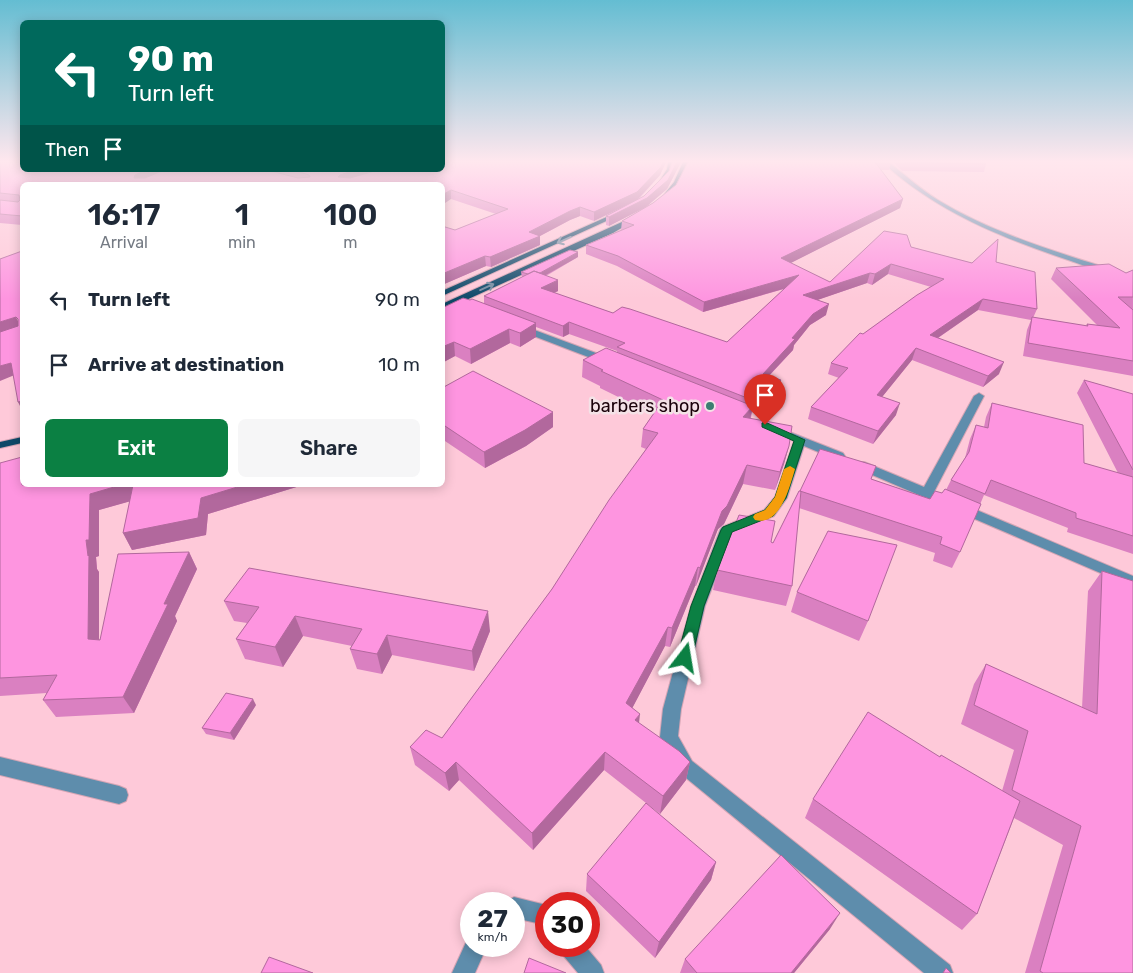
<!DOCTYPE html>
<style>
:root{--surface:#fff;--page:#f6f6f7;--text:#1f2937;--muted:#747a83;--accent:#0b8043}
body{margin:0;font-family:Rubik,sans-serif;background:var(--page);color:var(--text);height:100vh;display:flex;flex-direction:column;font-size:19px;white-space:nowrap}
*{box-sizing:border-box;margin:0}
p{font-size:16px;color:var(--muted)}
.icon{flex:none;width:28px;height:28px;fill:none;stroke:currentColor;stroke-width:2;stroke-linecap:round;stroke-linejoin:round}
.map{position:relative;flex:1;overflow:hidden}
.sheet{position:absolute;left:20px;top:182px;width:425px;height:305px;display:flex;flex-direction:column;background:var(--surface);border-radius:8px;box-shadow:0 2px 12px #0003}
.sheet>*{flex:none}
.banner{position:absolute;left:20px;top:20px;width:425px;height:152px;border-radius:8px;box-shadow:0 2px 12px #0003;background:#00695c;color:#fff;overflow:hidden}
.speed{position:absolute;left:460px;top:892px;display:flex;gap:10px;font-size:25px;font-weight:700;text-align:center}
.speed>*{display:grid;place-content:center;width:65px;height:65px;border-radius:50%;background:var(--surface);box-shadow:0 2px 12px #0003;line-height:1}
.speed small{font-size:12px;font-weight:400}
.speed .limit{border:8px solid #d22;background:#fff;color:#111}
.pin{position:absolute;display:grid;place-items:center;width:42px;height:42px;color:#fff;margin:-51px -21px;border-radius:50% 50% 50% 0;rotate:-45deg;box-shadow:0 0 5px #0007}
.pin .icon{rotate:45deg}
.me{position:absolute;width:55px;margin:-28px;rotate:14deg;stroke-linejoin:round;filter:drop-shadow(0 0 4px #0008)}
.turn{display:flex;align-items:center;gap:18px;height:105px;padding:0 25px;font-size:22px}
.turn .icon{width:65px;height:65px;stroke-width:2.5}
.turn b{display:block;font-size:35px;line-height:42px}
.then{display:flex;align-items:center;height:48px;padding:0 25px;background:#0003;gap:10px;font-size:19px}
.eta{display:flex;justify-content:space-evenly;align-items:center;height:85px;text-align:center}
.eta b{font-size:30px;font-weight:600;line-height:35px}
.action{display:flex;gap:10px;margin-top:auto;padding:10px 25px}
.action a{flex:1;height:58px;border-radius:8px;background:var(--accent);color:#fff;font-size:20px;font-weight:600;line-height:58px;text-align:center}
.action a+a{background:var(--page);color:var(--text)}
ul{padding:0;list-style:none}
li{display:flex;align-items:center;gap:15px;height:65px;padding:0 25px}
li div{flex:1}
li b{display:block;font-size:19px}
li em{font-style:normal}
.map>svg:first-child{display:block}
</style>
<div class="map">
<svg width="1133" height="973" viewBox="0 0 1133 973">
<rect width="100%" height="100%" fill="#fec9d9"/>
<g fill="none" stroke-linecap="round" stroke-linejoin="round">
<defs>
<path id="minor" d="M882,162H889C905,175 920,189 938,200C997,236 1067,255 1133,276V281C1112,276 1091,268 1071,261C1002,238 937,212 882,162Z
M521,325L612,359L613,361L608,364L604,363L518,330L516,328Z
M979,393L984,396L934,492L1133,576V587L856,468L854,465L856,462H864L924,487L974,396Z
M777,427L843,453L845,456L843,459H835L804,446L787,498L774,516L733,533L705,606L681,709L678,736L692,761L950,965L953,973H924L680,773L660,737L663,709L691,606L720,530L722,527L764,510L775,497L794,441L773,432L771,430L773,428Z
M0,757L119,786L126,789L128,795L126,801L119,804L0,775Z
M514,897L546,905V930L538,927L537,923L514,918V904H505L507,901Z
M471,937V946H487L475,973H452L468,938Z
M559,946H585L601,965L604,973H578L562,954Z"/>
<path id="major" d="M668,162H674L673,169L660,187H656L667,169Z
M683,162H689L680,182L666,199H662V197L674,182Z
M622,210L624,211V213L442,296V291Z
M635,216L637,217V219L613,233L442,311V304Z
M22,437V443L0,448V442Z"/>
</defs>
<use href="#minor" stroke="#d5a5b4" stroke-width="2"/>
<use href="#major" stroke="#d5a5b4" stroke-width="2"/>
<use href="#minor" fill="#5e8dac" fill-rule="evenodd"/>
<use href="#major" fill="#0e4969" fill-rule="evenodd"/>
</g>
<path fill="#da80c1" d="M0,162L22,170H442V162H666L660,175L638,200L644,196L669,171L672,162H681L667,189L646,207L653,203L676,185L688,162H891L889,170H881L903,199L900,208L790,263L830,282L911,247L972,263L996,262L1037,309L1033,318L1086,326L1087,324L1097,325L1051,279L1056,268L1126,273L1133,270V376L1023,356L1027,330L1031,320L978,310L938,338L999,374L983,387L912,360L882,397L896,415L873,444L808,419L811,407L839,378L828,374L831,363L863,334L931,287L888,274L872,285L867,283L817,300L826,315L810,325L794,345L793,350L769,376L781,380L778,391L757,415L752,412L751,418L789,446L784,464L775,490L743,484L724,524L718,529L696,586H695L670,647L665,646L632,708L639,723L690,762L686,780L660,814L604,770L533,850L459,780L449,791L415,765L410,747L442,738L552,589L646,449L641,447L643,429L653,414L600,388V386L582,377L583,360L617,352V351L569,334L563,337L536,327V337L520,347L510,343L471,364L455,356L442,363V308L470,300L484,304V296L522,277L521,272L578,257L546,276L558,291L554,293L613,313L727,342L784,289L703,312L617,266L586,254V245L621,230L622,221L644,208L609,226L606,225V216L625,206L594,221L580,216L570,220L540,236V245L491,267L486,266L442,285V226L455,230L496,214L451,199L22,185V225L0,223Z
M893,162H984L986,164L984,172L902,171Z
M1084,380L1133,394V554L1067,532L1068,528L984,495L960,552L952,568L933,561L935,553L799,508L792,586L786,606L713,590L717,570L771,542L773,543L799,491L876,466L871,479L930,499L942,493L946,490L951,480L965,458L970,439L976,425L984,427L986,417L992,403L1084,463L1118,473L1077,393Z
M442,388L553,427L526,446L485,468L442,439Z
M0,463L22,485H303L208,514L206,535L132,550L123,533L130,501L99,510V556L96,557L97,569L99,572V640L189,552L197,569L175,616L177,621L134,713L56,717L43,700L47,693L0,696Z
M1102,571L1133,973H1025L1063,845L1014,818L977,914L962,930L805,818L813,799L1002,791L1014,750L961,724L974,684L986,664L1082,708L1088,591Z
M797,592L868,621L859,641L791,612Z
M224,601L490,631L474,671L392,655L382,674L357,669L350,649L352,646L303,636L283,667L245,659L236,639L247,623L234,621Z
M256,705L234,740L206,734L202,728Z
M716,862L711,880L655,958L586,891L587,874Z
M830,929L794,973H680L685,959Z"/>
<path fill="#b2689d" d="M663,162H666L660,175L637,200L594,221V212Z
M677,162H681L667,189L646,207L609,226V217L647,198Z
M146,170H168L138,185L134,178L135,175Z
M355,170H384L340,185L338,177L340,175Z
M451,190V199L442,205V195Z
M903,199L900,208L779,269L781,258Z
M580,207V216L570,220L540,236V245L491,267L490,257L529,232L570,211Z
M578,252V257L535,281V276Z
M485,256L486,266L442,285V274Z
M891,264L888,274L872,285L875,274Z
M870,273L867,283L800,306L803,295Z
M799,275L797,285L703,312L704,302Z
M558,280V291L541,299V288Z
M983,299L978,310L926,346L930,335Z
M829,304L826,315L810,325L794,345L793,350L760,385L763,374L792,338L813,314Z
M16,317L21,328L0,335V322Z
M569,322V334L563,337V326Z
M536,323V337L520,347V333Z
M509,329L510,343L471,364L470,349Z
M454,342L455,356L442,363V347Z
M916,348L912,360L874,407L877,395Z
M1004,362L999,374L983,387L988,376Z
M11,363L17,374L0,381V366Z
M781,380L778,391L757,415L760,403Z
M22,401V410L18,402Z
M900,403L896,415L873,444L878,431Z
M753,406L749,424L743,417Z
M553,412V427L526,446L485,468L484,452Z
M789,446L784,464L775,490L780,472Z
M747,465L743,484L724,524L718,529L696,586L700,568L722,511Z
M121,485H136L142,498L99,510V556L96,557L97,569L99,572V656L88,639V556L86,540L90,494Z
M244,485H303L208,514L206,535L132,550L123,533L201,498Z
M189,552L197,569L175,616L177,621L134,713L123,697L164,604Z
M698,567L695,586L670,647L672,628Z
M488,611L490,631L474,671L472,651Z
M295,616L303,636L283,667L275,647Z
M668,627L665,646L625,722L626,703Z
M387,635L392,655L382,674L377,654Z
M253,699L256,705L234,740L230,733Z
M640,714L638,732L635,720Z
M605,752L604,770L533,850L532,833Z
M456,762L459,780L449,791L445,773Z
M690,762L686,780L660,814L663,796Z
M716,862L711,880L655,958L659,942Z
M840,913L830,929L794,973H791Z"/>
<path fill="#fe95e0" stroke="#b2689d" d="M0,162H22V170H146L135,175L134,178H145L164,170H256L275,172L298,178L310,177L309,175L293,170H355L340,175L338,177L350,178L378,170H442V162H663L661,167L637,192L594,212L580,207L570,211L529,232L540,236L490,257L485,256L442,274V226L455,230L508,209L451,190L442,195V185H22V216L0,214V200L18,202L20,200L19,195L0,193Z
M672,162H677L668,180L647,198L609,217L606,216L644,196L669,171Z
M688,162H875L903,199L781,258L830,282L884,231L907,235L911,247L972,263L998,239L996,262L1035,272L1037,309L983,299L930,335L1004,362L988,376L916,348L877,395L900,403L878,431L811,407L848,368L831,363L860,333L863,334L917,295L944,279L891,264L875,274L870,273L803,295L829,304L813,314L792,338L795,339L763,374L781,380L760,403L617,347L625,343L569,322L563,326L484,296L534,271L558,280L541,288L613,313L622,307L630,309L727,342L799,275L704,302L618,256L586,245L634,225L622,221L653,203L676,185Z
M905,162H984L986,164Z
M570,250L578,252L540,273L534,271L528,274L521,272Z
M22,251V401L18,402L11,363L0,366V332L18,326V319L16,317L0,322V259Z
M1109,264L1126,273L1133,270V297H1118L1133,310V361L1028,343L1032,317L1088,326L1087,324L1120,328L1056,268Z
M463,298L470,300L472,299L536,323L520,333L509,329L470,349L454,342L442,347V308Z
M606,348L753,406L743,417L792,426L789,446L780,472L747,465L727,506L722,511L700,568L698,567L672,628L668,627L626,703L640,714L635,720L679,751L690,762L663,796L605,752L532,833L456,762L445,773L410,747L426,730L442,738L552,589L609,500L658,433L643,429L663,400L601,371L603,370L583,360Z
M473,371L553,412L525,430L484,452L442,424V388Z
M1084,380L1133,394V470Z
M992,403L1083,425L1084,463L1133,477V536L1076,518V513L991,480L985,494L951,480L969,452L976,425L988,428Z
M820,449L876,466L871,479L930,499L935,491L942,493L945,489L981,504L960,552L940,544L942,537L800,491Z
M22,457V485H121L90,494L89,540H86L88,556L89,555L88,639L100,640L118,554L189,552L164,604H168L123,697L43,700L57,675L0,678V463Z
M133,485H244L201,498L198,518L123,533Z
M799,491H801L792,586L717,570L739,515L775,521L771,542L773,543Z
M828,531L897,545L868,621L797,592Z
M249,568L488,611L472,651L387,635L377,654L350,649L362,629L295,616L275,647L236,639L259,607L224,601Z
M1102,571L1133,581V973H1043L1040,971L1081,826L1012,790L1028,731L974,705L986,664L1097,714Z
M226,693L253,699L230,733L202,728Z
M868,712L940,757L941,755L1020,801L977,914L813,799Z
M646,803L716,862L659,942L587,874Z
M781,855L840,913L791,973H697L685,959Z
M269,957L313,973H261Z
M529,958L566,973H524Z
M946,968L951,973H943Z"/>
<defs><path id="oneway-shaft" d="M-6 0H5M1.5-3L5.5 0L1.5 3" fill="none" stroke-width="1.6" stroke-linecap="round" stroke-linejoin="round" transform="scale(1.25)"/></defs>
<g stroke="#768ea2">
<use href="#oneway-shaft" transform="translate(564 240) rotate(156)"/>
<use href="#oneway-shaft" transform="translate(487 287) rotate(-24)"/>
</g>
<linearGradient id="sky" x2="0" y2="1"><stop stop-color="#64bdd2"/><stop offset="0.54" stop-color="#ffe7ee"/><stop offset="1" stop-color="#ffe7ee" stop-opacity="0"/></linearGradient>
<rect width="1133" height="299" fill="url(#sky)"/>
<path fill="#0b8043" stroke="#07532c" d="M765,422L805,440L786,498L773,516L732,532L704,606L692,658L690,662L685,664L679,662L677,658L691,606L721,530L723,527L765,510L775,497L794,441L762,427V423Z"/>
<path fill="#f59e0b" d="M790,466L795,469C790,486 780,527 755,520L753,517L755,514L765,510L775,497L784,469Z"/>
<circle fill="#3b7e71" stroke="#f4e2e7" stroke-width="2" cx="710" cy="406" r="5"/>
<g text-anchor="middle" stroke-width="5" stroke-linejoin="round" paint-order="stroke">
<g font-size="18" fill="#1b020b" stroke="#f4e2e7" text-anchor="end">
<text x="700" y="412">barbers shop</text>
</g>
</g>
</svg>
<div class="speed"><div>27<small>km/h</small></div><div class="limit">30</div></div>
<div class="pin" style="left:765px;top:425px;background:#d93025"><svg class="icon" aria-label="arrive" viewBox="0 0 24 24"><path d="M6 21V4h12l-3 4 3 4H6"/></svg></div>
<svg class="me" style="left:685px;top:658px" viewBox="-20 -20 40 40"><path d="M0-17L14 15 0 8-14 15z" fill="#0b8043" stroke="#fff" stroke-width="4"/></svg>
<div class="banner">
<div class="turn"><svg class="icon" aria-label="left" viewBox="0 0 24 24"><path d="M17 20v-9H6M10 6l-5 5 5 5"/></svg><div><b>90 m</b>Turn left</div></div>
<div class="then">Then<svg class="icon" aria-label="arrive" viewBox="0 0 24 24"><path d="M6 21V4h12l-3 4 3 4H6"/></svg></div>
</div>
<section class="sheet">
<div class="eta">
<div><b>16:17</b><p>Arrival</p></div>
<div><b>1</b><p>min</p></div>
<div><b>100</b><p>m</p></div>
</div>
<ul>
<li><svg class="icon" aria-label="left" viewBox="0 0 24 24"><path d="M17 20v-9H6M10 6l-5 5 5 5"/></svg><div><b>Turn left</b></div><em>90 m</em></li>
<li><svg class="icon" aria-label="arrive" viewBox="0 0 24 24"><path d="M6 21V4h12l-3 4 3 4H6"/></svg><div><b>Arrive at destination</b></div><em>10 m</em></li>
</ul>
<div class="action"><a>Exit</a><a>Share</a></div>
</section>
</div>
